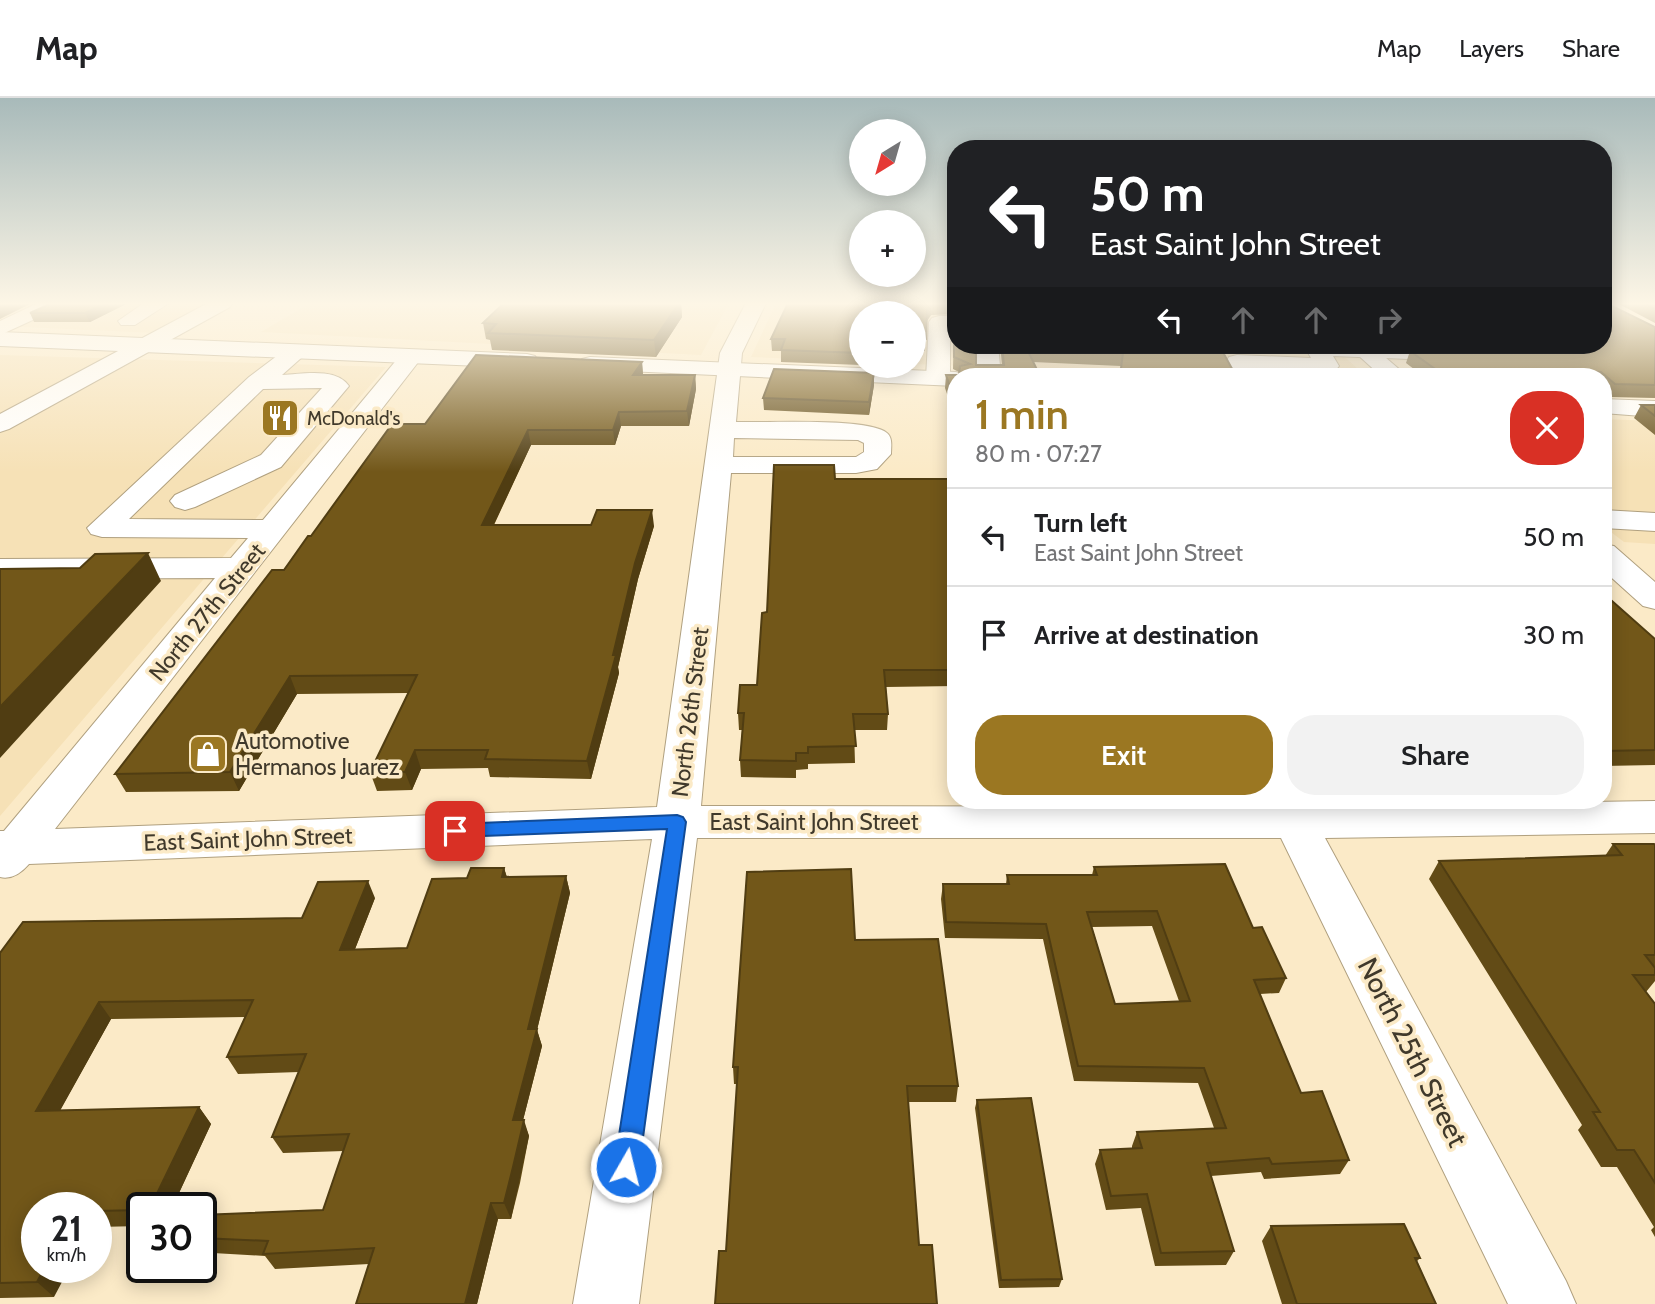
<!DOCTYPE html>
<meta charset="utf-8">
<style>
:root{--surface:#fff;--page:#f2f2f2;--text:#202124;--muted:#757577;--line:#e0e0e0;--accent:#9b7722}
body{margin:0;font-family:Cabin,sans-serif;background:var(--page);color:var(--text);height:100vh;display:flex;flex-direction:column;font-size:26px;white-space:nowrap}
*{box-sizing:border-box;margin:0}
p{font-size:23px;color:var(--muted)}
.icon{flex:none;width:38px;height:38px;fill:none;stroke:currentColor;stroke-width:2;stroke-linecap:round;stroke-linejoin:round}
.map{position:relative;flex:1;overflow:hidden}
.side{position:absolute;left:947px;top:270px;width:665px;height:441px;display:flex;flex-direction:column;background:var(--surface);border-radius:28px;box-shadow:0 4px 18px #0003}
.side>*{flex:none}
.guide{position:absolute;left:947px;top:42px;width:665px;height:214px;border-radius:28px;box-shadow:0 4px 18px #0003;background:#202124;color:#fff;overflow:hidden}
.needle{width:46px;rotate:217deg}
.buttons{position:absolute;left:849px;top:21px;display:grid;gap:14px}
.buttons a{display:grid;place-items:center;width:77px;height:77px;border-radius:50%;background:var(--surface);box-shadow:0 4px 18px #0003;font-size:35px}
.speed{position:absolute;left:21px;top:1094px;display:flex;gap:14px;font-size:35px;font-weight:700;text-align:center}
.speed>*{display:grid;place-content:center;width:91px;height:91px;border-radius:50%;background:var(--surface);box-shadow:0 4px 18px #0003;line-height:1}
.speed small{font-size:18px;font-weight:400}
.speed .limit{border:4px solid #111;border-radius:10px;background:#fff;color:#111}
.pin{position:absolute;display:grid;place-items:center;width:60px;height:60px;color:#fff;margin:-30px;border-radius:14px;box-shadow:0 4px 10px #0006}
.me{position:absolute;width:77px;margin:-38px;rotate:8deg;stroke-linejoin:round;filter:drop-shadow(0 0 5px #0008)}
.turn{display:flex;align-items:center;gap:24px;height:147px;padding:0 28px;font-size:32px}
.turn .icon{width:91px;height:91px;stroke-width:2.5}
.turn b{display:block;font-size:49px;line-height:60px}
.lanes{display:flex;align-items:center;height:66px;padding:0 28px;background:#0003;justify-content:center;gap:35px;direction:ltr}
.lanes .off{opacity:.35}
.round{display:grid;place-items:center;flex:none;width:74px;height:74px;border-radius:28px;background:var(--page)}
.headline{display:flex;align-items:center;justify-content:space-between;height:119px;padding:0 28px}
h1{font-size:42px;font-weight:600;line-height:52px;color:var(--accent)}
.button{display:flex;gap:14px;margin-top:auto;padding:14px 28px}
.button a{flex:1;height:80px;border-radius:28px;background:var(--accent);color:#fff;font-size:28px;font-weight:600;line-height:80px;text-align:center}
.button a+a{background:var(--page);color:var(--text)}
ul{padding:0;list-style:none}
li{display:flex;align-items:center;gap:21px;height:98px;padding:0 28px;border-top:2px solid var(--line)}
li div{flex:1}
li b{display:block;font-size:26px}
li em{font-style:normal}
header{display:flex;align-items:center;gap:42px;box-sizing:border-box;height:98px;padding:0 35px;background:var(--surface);border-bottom:2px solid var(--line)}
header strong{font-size:33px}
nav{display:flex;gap:38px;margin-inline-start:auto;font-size:24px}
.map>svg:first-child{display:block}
</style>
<header>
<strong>Map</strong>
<nav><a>Map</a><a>Layers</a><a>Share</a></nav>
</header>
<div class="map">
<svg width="1655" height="1206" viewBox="0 0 1655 1206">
<rect width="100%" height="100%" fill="#fbeac7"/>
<path fill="#f6e1b6" d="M0,205H208L156,235L0,228Z
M310,205H729L701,257L261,234Z
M776,205L955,214L956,247H1331L1366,278H1209L914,266V215H861V264L751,259Z
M0,257L386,269L0,718Z
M1603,321L1655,323V446L1624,444L1603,428Z"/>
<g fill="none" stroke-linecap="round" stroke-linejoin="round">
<defs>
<path id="minor" d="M38,205H64L61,209L0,237V223Z
M144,205H169L135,227H121L118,223Z
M208,205H233L230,209L9,331L0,334V316Z
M746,205H766L742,255L736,324C765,325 868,319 887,335C893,340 891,349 891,356L877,371L856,375H731L701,708L1252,709H1267L1266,702H1306L1310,708L1655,703V735L1325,740L1566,1183L1576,1206H1508L1281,740H697L639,1206H573L652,741L29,766C22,774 12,782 0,779V733H4L215,480L0,481V461L231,460L248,440L102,439L91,436L87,430L249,279L290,248H306L309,253L282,277C302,276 336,269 349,288L281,369L195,409L185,412L175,409L170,403L175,397L261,357L322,290L263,291L129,421L263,422L404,253H420L423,258L55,731L657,709L720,255ZM734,340L858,342L864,345V354L856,359H733Z
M939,218H956V230H950V280L946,285H930L926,280L929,224L932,220Z
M976,247H998L1001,278H977Z
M1309,247L1460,249L1468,251L1471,256L1468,261L1460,263L1333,258L1339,268L1335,273L1327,275L1237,271L1229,269L1226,264L1229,259L1237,257L1311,260L1306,251Z
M1603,412L1655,415V433L1603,430Z"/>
<path id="major" d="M0,234L527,256L535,258L538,263L535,268L527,270L0,248Z
M1347,247H1371L1407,278H1381Z
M590,259L956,274L966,278H956V288L582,271L579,266L582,261Z
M1603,301L1655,303V319L1603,315Z
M1603,446L1614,448L1655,484V511L1643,508L1603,472Z"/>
</defs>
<use href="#minor" stroke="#b0a07f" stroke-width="2"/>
<use href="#major" stroke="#b0a07f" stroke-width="2"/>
<use href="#minor" fill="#fff" fill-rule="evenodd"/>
<use href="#major" fill="#fff" fill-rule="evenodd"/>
</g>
<path fill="#624b16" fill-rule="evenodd" d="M128,205L90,224H34L30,215Z
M504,205H681L682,219L656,259L492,252L490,242L486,241L483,225Z
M788,205H956V216L931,217L926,224L925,253L914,252V215H861V267L781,264V253H772L771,241Z
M1617,205H1655V225Z
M1606,206L1655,229V300L1608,299L1603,294V278H1423L1406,265L1410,253L1546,252L1551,251L1549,247H1506H1603Z
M954,221L976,267H1002L1000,247H1292L1290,255L1223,253L1236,278H1120L1121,268L1033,264L956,278V322L945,290L946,277H959V274L953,271Z
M642,264L643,277H695L696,291L689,328H621L615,347H531L494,427L654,428L638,481L618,569L619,575L591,681L490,679L488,670L421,671L412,692L377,693L370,674L408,595L297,596L239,693L126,694L115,676L311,438L425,326Z
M874,287L869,317L764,312L763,300Z
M1641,307H1655V337L1634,320Z
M835,381H956V588L886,589L888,616L887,632H854L855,665L808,666V671L796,672V680L741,679L740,662L742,632H739L738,615L757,587L767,514Z
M1603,495L1655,541V667L1603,668Z
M1613,746L1655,747V883L1646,894L1655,906V1139L1651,1132L1654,1129L1617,1069H1601L1578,1032L1582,1027L1429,781L1439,763L1605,758Z
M1094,769L1253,830L1286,880L1279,895L1260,896L1301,995L1349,1062L1340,1076L1264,1081L1261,1074L1211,1078L1234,1153L1226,1167L1155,1168L1141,1110L1106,1112L1095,1066L1100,1052L1132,1050V1048L1137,1034L1214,1030L1198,985L1074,983L1043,841L945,840L941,801L943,786H1006L1007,777H1092ZM1152,828L1179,903L1115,906L1092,829Z
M504,770L507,779L566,778L570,795L537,932L542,948L523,1022L529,1038L520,1085L511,1121H498L477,1206H356L369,1166L275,1171L265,1158L213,1155L201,1141V1117L323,1112L344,1053L283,1055L272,1039L299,974L238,976L227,959L245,919L111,921L60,1012L199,1009L211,1026L172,1110H142V1128L96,1129V1110H37L54,1199L0,1200V855L302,820L375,800L355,851L407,850L467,780Z
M855,842L958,988L956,1004H908L919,1147L726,1153L737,986H734L733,969Z
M977,1002L1062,1181L1059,1189L999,1190L975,1010Z
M1271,1128L1420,1160L1417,1163L1436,1206H1282L1262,1143Z"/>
<path fill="#503d12" d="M10,205H32L0,221V210Z
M106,205H128L90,224L85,215Z
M679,205H681L682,219L656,259L654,242Z
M932,206L931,217L926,224L927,212Z
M642,264L643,278L633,277Z
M874,275V287L869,317V304Z
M695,277L696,291L689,328L687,313Z
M619,314L621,328L615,347L613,332Z
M528,332L531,347L486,443L482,427Z
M652,412L654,428L638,481L618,569L619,575L591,681L587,663L635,465Z
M148,455L161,483L0,660V609Z
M290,578L297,596L239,693L230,674Z
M415,652L421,671L412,692L405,674Z
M504,770L509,787L502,779Z
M566,778L570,795L537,932L542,948L519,1038L513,1022L528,931Z
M368,783L375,800L348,869L340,852Z
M99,904L111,921L51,1029L36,1013Z
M199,1009L211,1026L172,1110H150Z
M524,1022L529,1038L511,1121L504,1105Z
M491,1105L498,1121L477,1206H465Z
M45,1169H70L54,1199L37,1184Z"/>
<path fill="#725719" stroke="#503d12" stroke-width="2" fill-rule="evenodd" d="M0,205H10L0,210Z
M52,205H106L85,215H30Z
M504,205H679L654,242L488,235L496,226L483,225Z
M788,205H953L932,206L927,212L926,241L914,240V215H861V255L781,252L785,241H771Z
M1603,205H1606L1655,229V287L1615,286L1601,274L1496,271L1506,278H1445L1410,253L1546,252L1554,250L1557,247H1603Z
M1644,205H1655V211Z
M956,220V247H976V267H1004L1002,247H1219L1236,278H1120L1123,255L1027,251L1040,278H956V306L946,277H959L960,268L970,266L954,259V221Z
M476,257L642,264L633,277H695L687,313L619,314L613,332H528L482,427H591L597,412H652L635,465L613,557H616L587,663L485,661L488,652H415L405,674H370L417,577L290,578L230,674L115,676L272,472H284L308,438H311L392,326H425Z
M774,271L874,275L869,304L763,300Z
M1641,307H1655V318Z
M774,367H834L835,381H956V572H884L888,616H853L856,648L808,649V655H796V663L740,662L744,615H738L740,587H757L762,515L767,514Z
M148,455L0,609V471L80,470L95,456Z
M1603,495L1655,541V652L1603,653Z
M1613,746H1654L1655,747V857H1645L1655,870V877H1633L1655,906V1085L1634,1052H1617L1593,1014H1600L1439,763L1622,757Z
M1225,766L1253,830L1262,829L1286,880L1254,882L1301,995L1322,993L1349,1062L1272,1066L1269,1060L1207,1065L1234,1153L1161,1155L1147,1096L1111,1098L1100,1052L1142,1050L1137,1034L1226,1030L1204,970L1078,968L1046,826L946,824L943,786H1009L1007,777H1097L1094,769ZM1157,813L1190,903L1115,906L1087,814Z
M471,770H504L502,779L566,778L528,931H537L513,1022H524L513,1069L504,1105H491L465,1206H356L374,1150L263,1156L268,1143L201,1140V1117L323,1112L349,1036L272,1039L306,956L227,959L253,902L99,904L36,1013L199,1009L150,1110H142V1112L96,1113V1110H37V1169H45L37,1184L0,1185V855L23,824L302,820L318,784L368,783L340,852L407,850L432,781L467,780Z
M851,771L855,842L938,841L958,988H907L919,1147H932L937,1206H715L719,1153H726L738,969H733L747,774Z
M1031,1000L1062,1181L1001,1182L977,1002Z
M1404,1126L1420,1160H1415L1436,1206H1297L1271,1128Z"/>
<linearGradient id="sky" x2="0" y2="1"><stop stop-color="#a8baba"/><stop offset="0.55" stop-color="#fdf6e6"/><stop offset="1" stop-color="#fdf6e6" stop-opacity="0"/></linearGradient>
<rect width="1655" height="374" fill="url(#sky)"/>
<path fill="#1a73e8" stroke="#114b97" stroke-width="2" d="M677,717L683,719L686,724L639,1069L635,1077L626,1081L618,1077L614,1069L667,731L455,739L449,737L446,733L449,728L455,726Z"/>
<defs>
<symbol id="restaurant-square" viewBox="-11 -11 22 22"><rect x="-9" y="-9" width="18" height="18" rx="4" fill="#9b7722" stroke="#fbeac7"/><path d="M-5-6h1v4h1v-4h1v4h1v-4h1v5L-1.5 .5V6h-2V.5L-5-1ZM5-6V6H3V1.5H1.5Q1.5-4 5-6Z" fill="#fff"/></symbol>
<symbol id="shop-square" viewBox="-11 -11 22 22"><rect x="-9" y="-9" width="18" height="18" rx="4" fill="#9b7722" stroke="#fbeac7"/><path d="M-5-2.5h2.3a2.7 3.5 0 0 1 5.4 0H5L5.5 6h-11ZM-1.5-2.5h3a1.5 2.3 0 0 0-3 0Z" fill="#fff"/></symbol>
</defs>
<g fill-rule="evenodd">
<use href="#restaurant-square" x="258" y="298" width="44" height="44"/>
<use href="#shop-square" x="186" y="634" width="44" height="44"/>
</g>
<g text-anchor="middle" stroke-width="7" stroke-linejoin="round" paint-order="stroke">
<g font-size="19" fill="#40392b" stroke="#fbeac7" text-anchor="start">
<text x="307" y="327">McDonald's</text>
</g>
<g font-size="23" fill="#40392b" stroke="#fbeac7">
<text transform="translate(207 514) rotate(-51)" y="8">North 27th Street</text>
<text transform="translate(690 614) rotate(-83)" y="8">North 26th Street</text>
<text x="814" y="732">East Saint John Street</text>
<text transform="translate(248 741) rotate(-2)" y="8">East Saint John Street</text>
</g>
<g font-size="23" fill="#40392b" stroke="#fbeac7" text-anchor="start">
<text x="235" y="651">Automotive<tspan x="235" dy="26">Hermanos Juarez</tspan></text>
</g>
<g font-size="28" fill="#40392b" stroke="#fbeac7">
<text transform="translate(1413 954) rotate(63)" y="10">North 25th Street</text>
</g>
</g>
</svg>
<div class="buttons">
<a><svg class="needle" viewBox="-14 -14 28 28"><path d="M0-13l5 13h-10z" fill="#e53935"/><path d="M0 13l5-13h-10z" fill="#757577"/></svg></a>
<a>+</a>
<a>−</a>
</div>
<div class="speed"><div>21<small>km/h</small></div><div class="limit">30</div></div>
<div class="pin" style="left:455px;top:733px;background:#d93025"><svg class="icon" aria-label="arrive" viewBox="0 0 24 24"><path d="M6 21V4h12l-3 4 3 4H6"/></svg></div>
<svg class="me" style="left:626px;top:1069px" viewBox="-20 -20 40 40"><circle r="17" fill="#1a73e8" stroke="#fff" stroke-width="3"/><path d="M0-11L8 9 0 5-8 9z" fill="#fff"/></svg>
<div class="guide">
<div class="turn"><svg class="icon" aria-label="left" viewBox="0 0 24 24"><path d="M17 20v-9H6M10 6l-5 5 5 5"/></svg><div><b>50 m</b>East Saint John Street</div></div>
<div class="lanes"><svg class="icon" aria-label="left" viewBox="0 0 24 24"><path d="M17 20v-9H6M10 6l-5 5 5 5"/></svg><svg class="icon off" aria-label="ahead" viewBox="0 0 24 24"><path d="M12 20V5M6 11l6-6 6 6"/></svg><svg class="icon off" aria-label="ahead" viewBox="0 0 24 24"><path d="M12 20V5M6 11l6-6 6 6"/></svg><svg class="icon off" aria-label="right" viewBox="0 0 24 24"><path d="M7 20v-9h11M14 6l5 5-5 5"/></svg></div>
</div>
<section class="side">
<div class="headline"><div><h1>1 min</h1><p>80 m · 07:27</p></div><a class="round" style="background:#d93025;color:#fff"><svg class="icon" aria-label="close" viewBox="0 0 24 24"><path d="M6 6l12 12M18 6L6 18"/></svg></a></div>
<ul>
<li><svg class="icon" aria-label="left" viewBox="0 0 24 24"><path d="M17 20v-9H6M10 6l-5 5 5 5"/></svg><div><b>Turn left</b><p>East Saint John Street</p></div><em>50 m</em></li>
<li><svg class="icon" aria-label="arrive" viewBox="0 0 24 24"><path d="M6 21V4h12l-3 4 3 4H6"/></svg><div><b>Arrive at destination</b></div><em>30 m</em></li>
</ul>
<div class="button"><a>Exit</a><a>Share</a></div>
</section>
</div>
